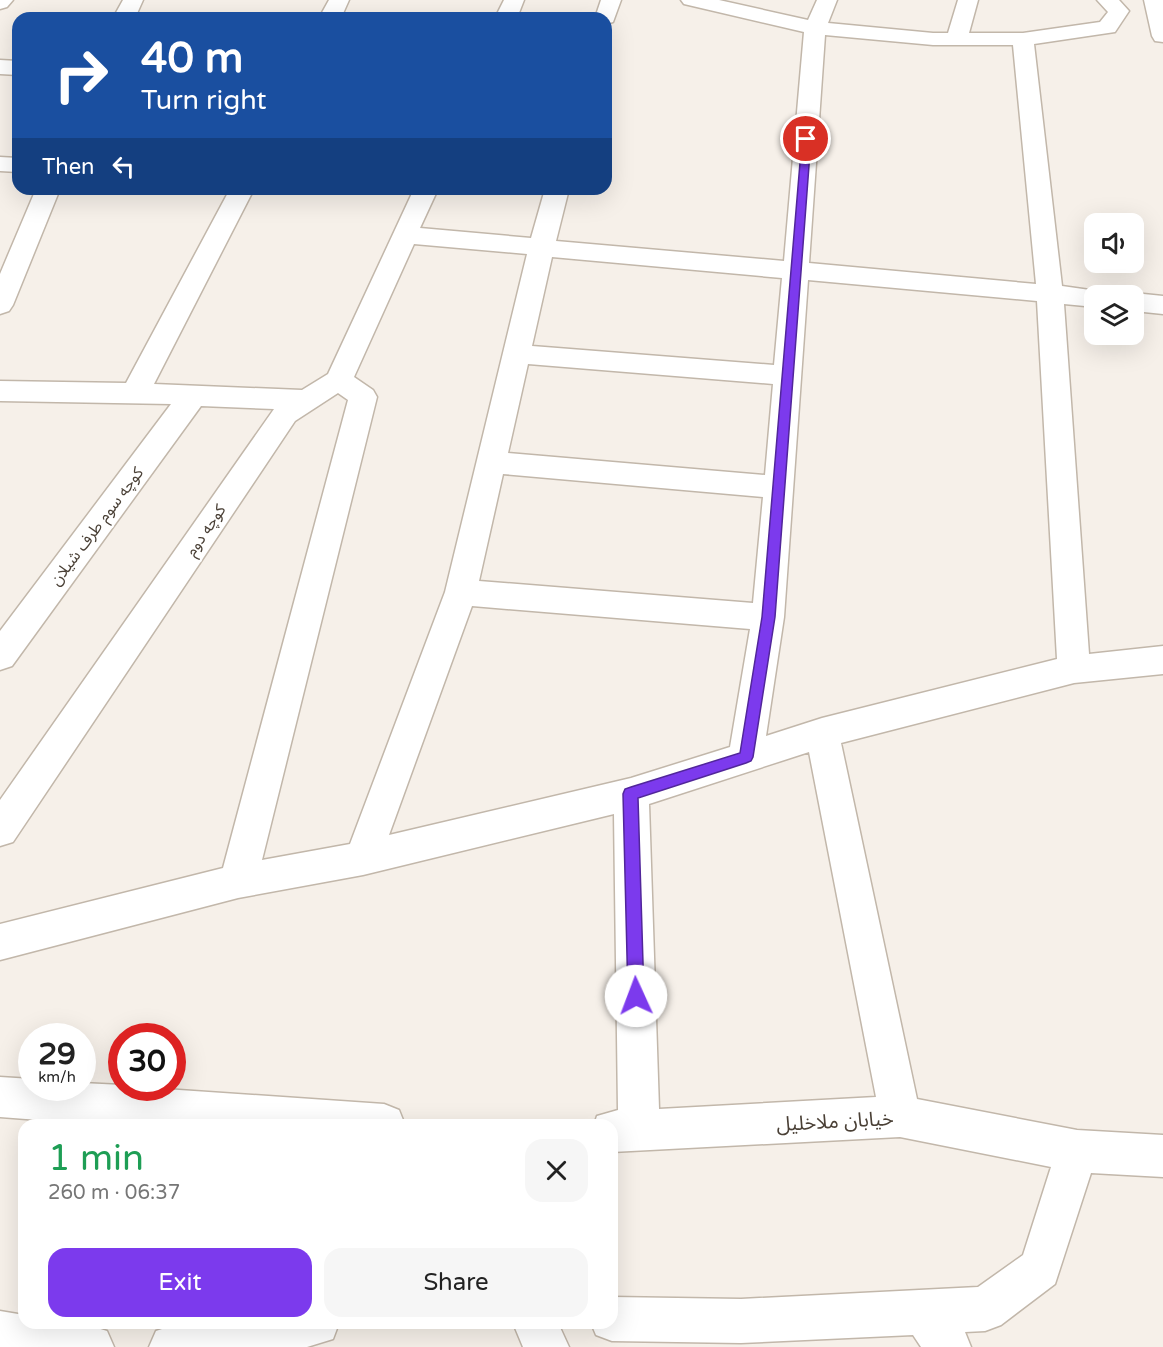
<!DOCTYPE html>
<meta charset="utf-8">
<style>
:root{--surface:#fff;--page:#f6f6f6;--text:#222;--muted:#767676;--accent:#7c3aed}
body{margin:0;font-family:"Varela Round","Noto Sans Arabic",sans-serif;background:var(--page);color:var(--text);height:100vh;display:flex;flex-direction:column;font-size:22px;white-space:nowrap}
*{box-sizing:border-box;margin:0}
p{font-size:20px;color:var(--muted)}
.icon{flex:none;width:33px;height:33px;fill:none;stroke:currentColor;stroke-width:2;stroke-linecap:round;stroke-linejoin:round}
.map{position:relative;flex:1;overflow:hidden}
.panel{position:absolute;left:18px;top:1119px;width:600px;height:210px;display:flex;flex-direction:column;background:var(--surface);border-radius:18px;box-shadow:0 6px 24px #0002}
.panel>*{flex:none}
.hud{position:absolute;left:12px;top:12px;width:600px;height:183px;border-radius:18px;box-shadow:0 6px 24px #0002;background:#1a4fa0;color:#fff;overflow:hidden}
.controls{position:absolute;left:1084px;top:213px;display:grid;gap:12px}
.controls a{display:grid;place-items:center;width:60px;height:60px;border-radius:12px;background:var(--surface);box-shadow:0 6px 24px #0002;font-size:30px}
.speed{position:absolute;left:18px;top:1023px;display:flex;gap:12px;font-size:30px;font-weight:700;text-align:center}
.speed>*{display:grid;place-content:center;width:78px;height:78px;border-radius:50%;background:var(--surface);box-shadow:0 6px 24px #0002;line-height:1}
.speed small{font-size:15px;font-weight:400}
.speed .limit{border:9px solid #d22;background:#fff;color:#111}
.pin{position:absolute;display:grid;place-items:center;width:51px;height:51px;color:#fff;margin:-26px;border:3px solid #fff;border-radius:50%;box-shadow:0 2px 6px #0007}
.me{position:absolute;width:66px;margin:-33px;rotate:358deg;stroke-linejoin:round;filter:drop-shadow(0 0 4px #0008)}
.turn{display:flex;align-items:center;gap:21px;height:126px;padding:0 30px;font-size:27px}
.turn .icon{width:78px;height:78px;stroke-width:2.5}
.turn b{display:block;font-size:42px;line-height:51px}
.then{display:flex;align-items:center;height:57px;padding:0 30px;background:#0003;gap:12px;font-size:22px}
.round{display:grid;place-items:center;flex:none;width:63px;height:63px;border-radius:18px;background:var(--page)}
.overview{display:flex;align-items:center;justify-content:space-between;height:102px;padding:0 30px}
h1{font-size:36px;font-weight:600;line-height:45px;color:#1e9e55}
.button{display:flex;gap:12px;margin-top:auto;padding:12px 30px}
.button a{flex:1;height:69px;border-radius:18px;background:var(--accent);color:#fff;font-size:24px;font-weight:600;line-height:69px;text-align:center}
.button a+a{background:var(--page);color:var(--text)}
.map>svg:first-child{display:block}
</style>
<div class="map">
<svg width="1163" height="1347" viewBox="0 0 1163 1347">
<rect width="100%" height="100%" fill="#f6f0e9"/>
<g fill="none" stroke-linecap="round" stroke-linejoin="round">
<defs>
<path id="minor" d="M123,0H143L135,18H113Z
M329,0H349L341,18H319Z
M504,0H524L517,18H495Z
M601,0H621L613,22L606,24V18H595Z
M681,0H719L808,20L817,0H837L828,23L933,33H948L958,0H978L969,33H1023L1100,22L1108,12L1097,0H1119L1129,11L1115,32L1034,44L1062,286L1104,292L1107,296H1095V307L1064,304L1089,654L1163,646V674L1074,683L841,743L917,1099L1077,1130L1163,1135V1177L1091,1173L1055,1284L1001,1325L985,1331L965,1332L971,1347H921L913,1335L741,1343L612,1341L596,1335L591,1323H612V1297L741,1299L978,1287L1023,1255L1051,1167L900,1137L612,1152V1125H594L597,1116L618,1110L614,814L363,875L238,898L0,960V924L223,868L348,400L338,393L295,421L13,842L0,846V800L274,409L201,406L12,666L0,670V631L171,404L0,401V381L126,383L230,189H254L154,384L302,390L328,374L414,189H438L420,228L531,238L545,189H569L556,241L784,261L804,32L684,4ZM825,35L933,45H1013L1036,284L809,263ZM414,244L527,254L445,592L350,844L262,860L377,397L373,390L354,377ZM552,257L782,278L774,365L532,346ZM808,280L1037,301L1057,659L822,718L766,736L784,617ZM528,364L773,384L765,475L508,453ZM503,474L763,497L753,603L479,581ZM472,606L750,629L730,747L631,778L389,835ZM809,752L876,1097L659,1109L649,804Z
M0,60L18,61V75L0,74Z
M0,157L18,158V172L0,171Z
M36,189H60L13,305L9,311L0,314V274Z
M1134,293L1163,296V314L1134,311V296H1126Z
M0,1077L32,1079V1088H82V1083L122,1085V1088H150L384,1104L399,1110L405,1125H104L0,1117Z
M0,1311L24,1315V1323H81L107,1331L114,1347H0Z
M180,1323H339L333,1339L307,1347H149L156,1331Z
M513,1323H558L569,1347H523Z"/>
<path id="tertiary" d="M0,0H13L7,7L0,9Z
M1144,0H1163V42L1155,41L1152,36Z"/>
</defs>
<use href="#minor" stroke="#c2b7aa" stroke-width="3"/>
<use href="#tertiary" stroke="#c2b7aa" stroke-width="3"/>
<use href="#minor" fill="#fff" fill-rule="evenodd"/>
<use href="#tertiary" fill="#fff" fill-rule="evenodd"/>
</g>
<path fill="#7c3aed" stroke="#51269a" stroke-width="1.5" d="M806,136L811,139L775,617L753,757L751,761L746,763L638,798L644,996L641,1002L636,1004L630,1002L628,996L623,794L625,789L631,787L740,753L762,617L802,139Z"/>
<g text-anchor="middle" stroke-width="4.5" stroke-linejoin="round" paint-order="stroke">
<g font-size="16" fill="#4a4036" stroke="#fff">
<text transform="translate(96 526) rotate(-53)" y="6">کوچه سوم طرف شیلان</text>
<text transform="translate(205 530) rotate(-56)" y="6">کوچه دوم</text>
</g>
<g font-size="20" fill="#4a4036" stroke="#fff">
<text transform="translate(835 1121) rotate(-3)" y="7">خیابان ملاخلیل</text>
</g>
</g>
</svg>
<div class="controls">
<a><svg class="icon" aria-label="sound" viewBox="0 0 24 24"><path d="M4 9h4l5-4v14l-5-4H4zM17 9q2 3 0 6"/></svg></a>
<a><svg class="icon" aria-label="layers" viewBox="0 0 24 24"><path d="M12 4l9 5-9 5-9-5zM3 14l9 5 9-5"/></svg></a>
</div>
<div class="speed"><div>29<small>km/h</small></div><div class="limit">30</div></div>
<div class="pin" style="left:806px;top:139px;background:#d93025"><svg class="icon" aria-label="arrive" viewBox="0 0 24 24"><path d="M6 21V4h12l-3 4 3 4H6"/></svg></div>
<svg class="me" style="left:636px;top:996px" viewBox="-20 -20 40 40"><circle r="19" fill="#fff"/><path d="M0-13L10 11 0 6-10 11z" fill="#7c3aed"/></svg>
<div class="hud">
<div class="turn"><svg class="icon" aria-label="right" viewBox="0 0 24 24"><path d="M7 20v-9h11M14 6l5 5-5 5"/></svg><div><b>40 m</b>Turn right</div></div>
<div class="then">Then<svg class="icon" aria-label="left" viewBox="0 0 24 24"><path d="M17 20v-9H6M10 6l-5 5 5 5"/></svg></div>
</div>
<section class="panel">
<div class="overview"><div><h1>1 min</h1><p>260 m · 06:37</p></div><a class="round"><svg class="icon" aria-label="close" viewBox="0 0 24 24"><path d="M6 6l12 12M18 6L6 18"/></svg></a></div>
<div class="button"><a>Exit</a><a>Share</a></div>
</section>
</div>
